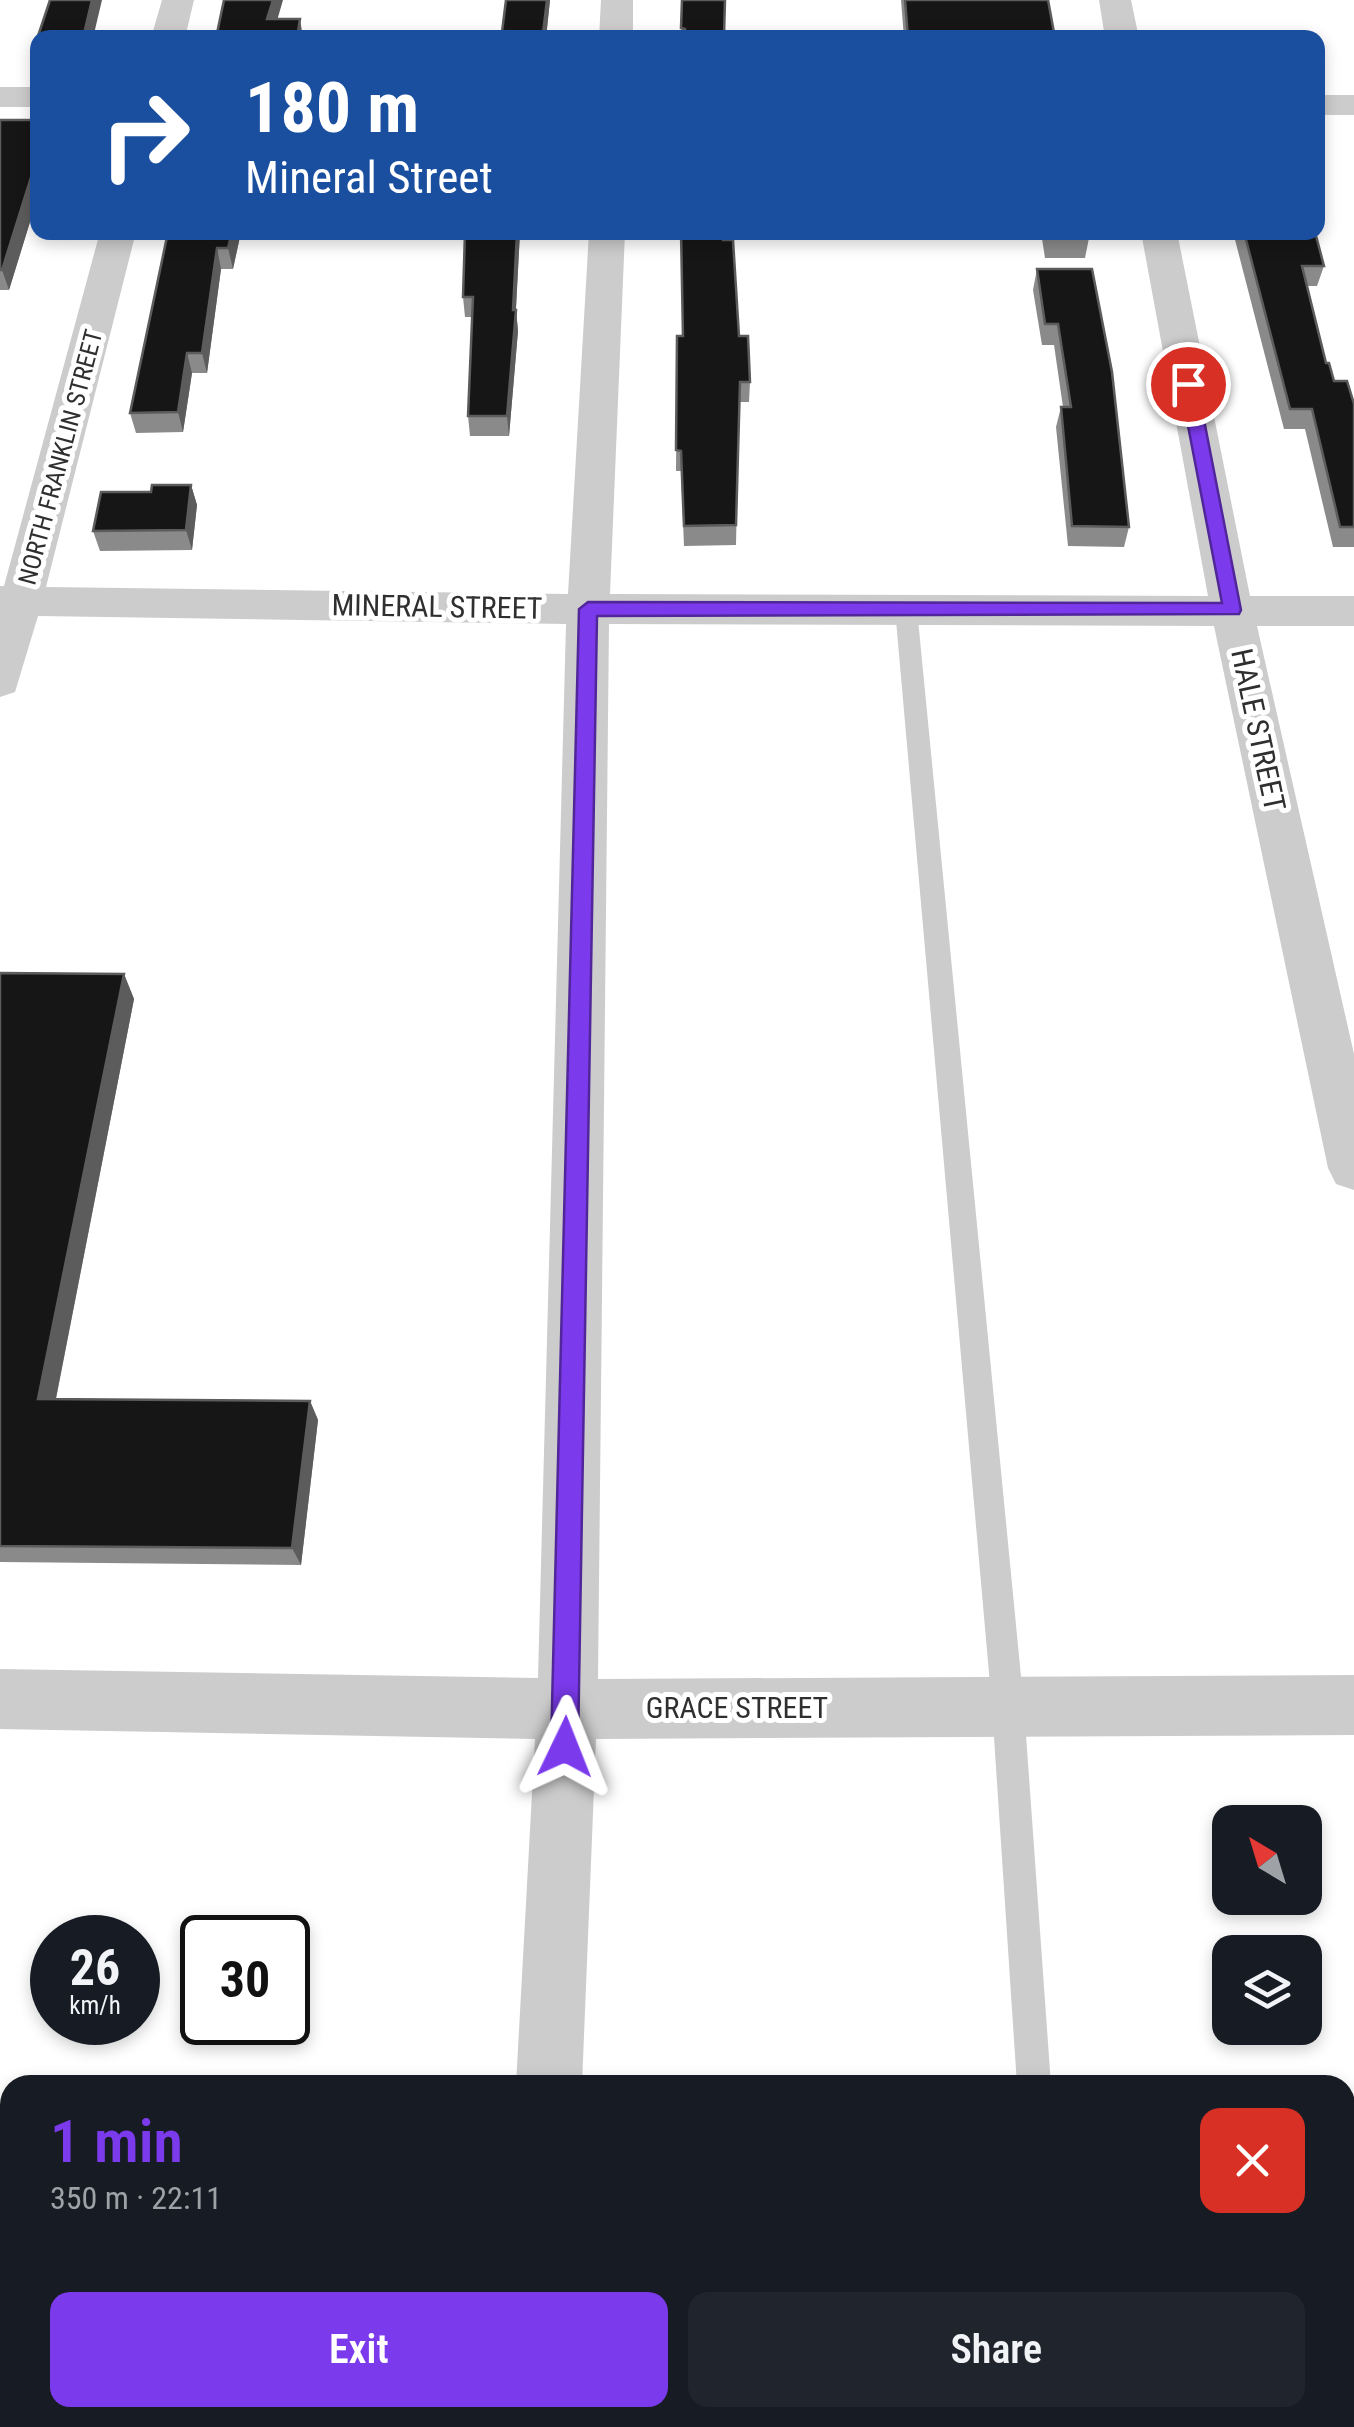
<!DOCTYPE html>
<meta charset="utf-8">
<style>
:root{--surface:#171b24;--page:#20242c;--text:#f1f3f6;--muted:#9ea1a6;--accent:#7c3aed}
body{margin:0;font-family:"Roboto Condensed",sans-serif;background:var(--page);color:var(--text);height:100vh;display:flex;flex-direction:column;font-size:38px;white-space:nowrap}
*{box-sizing:border-box;margin:0}
p{font-size:32px;color:var(--muted)}
.icon{flex:none;width:55px;height:55px;fill:none;stroke:currentColor;stroke-width:2;stroke-linecap:round;stroke-linejoin:round}
.map{position:relative;flex:1;overflow:hidden}
.drawer{position:absolute;left:0px;top:2075px;width:1355px;height:352px;display:flex;flex-direction:column;background:var(--surface);border-radius:30px 30px 0 0;box-shadow:0 5px 15px #0003}
.drawer>*{flex:none}
.top-card{position:absolute;left:30px;top:30px;width:1295px;height:210px;border-radius:20px;box-shadow:0 5px 15px #0003;background:#1a4fa0;color:#fff;overflow:hidden}
.needle{width:65px;rotate:322deg}
.fabs{position:absolute;left:1212px;top:1805px;display:grid;gap:20px}
.fabs a{display:grid;place-items:center;width:110px;height:110px;border-radius:20px;background:var(--surface);box-shadow:0 5px 15px #0003;font-size:50px}
.speed{position:absolute;left:30px;top:1915px;display:flex;gap:20px;font-size:50px;font-weight:700;text-align:center}
.speed>*{display:grid;place-content:center;width:130px;height:130px;border-radius:50%;background:var(--surface);box-shadow:0 5px 15px #0003;line-height:1}
.speed small{font-size:25px;font-weight:400}
.speed .limit{border:5px solid #111;border-radius:15px;background:#fff;color:#111}
.pin{position:absolute;display:grid;place-items:center;width:85px;height:85px;color:#fff;margin:-42px;border:5px solid #fff;border-radius:50%;box-shadow:0 2px 10px #0007}
.me{position:absolute;width:110px;margin:-55px;rotate:2deg;stroke-linejoin:round;filter:drop-shadow(0 0 8px #0008)}
.turn{display:flex;align-items:center;gap:35px;height:210px;padding:0 50px;font-size:45px}
.turn .icon{width:130px;height:130px;stroke-width:2.5}
.turn b{display:block;font-size:70px;line-height:85px}
.round{display:grid;place-items:center;flex:none;width:105px;height:105px;border-radius:20px;background:var(--page)}
.head{display:flex;align-items:center;justify-content:space-between;height:170px;padding:0 50px}
h1{font-size:60px;font-weight:600;line-height:75px;color:var(--accent)}
.cta{display:flex;gap:20px;margin-top:auto;padding:20px 50px}
.cta a{flex:1;height:115px;border-radius:20px;background:var(--accent);color:#fff;font-size:40px;font-weight:600;line-height:115px;text-align:center}
.cta a+a{background:var(--page);color:var(--text)}
.map>svg:first-child{display:block}
</style>
<div class="map">
<svg width="1354" height="2427" viewBox="0 0 1354 2427">
<rect width="100%" height="100%" fill="#fff"/>
<g fill="none" stroke-linecap="round" stroke-linejoin="round">
<path fill="#ccc" fill-rule="evenodd" d="M906,601L917,609L1024,1707L1051,2085H1017L992,1707L895,609Z
M1038,2418H1076L1077,2427H1039Z"/>
<path fill="#ccc" fill-rule="evenodd" d="M162,0H194L185,38H151Z
M601,0H633V38H599Z
M1099,0H1131L1139,38H1105Z
M0,87H38V107H0Z
M1318,95H1354V115H1318Z
M100,232H136L46,587L568,594L589,232H625L610,594L1208,596L1141,232H1177L1250,596H1354V626H1257L1354,1054V1190L1336,1184L1328,1168L1214,626L609,624L598,1679L1354,1675V1735L596,1739L582,2085H516L535,1739L0,1729V1669L538,1678L566,624L38,616L15,692L0,697V586H4Z
M498,2418H570L569,2427H497Z"/>
</g>
<path fill="#8a8a8a" d="M550,0L546,38H502V32Z
M682,0H725L724,38H681Z
M901,0H1048L1055,38H904Z
M0,120H38V196L9,290H0Z
M168,232H241L233,269H221L207,373H192L183,432L136,433L130,413Z
M465,232H520L516,310L518,331L509,436H470L468,416L472,317H465L463,297Z
M1041,232H1088L1089,238L1085,258H1045Z
M1233,232H1315L1324,266L1317,286H1307L1326,363L1334,381L1354,404V547H1333L1305,429H1284Z
M723,240L739,336L750,382L749,402H739L736,545L684,546L681,471H676L677,336H682Z
M1037,269H1092L1129,527L1124,547L1068,546L1056,427L1061,407H1063L1054,345H1042L1033,290Z
M191,485L197,505L192,550L100,551L93,531L151,492Z
M0,973L124,974L134,999L56,1399L310,1401L318,1420L301,1565L0,1562Z"/>
<path fill="#5c5c5c" d="M92,0H102L93,38H83Z
M273,0H283L272,38L267,19Z
M547,0H550L546,38H544Z
M300,19L303,38H297Z
M38,155V196L9,290L2,270Z
M232,232H241L233,269L228,248Z
M517,232H520L515,325L516,310L518,331L509,436L507,416Z
M217,248L221,269L207,373L202,353Z
M187,353L192,373L183,432L178,412Z
M191,485L197,505L192,550L186,530Z
M124,974L134,999L52,1418L38,1399Z
M310,1401L318,1420L301,1565L292,1548Z"/>
<path fill="#161616" stroke="#5c5c5c" stroke-width="2.5" d="M50,0H92L83,38H38V42H36Z
M224,0H273L267,19H300L297,38H216Z
M506,0H547L543,33L502,32Z
M682,0H725L724,35H685V29L681,28Z
M905,0H1048L1055,38H908Z
M0,120H38V155L2,270H0Z
M168,232H232L228,248H217L202,353H187L178,412L130,413Z
M465,232H517L513,310H516L507,416H468L473,297H463Z
M681,232H723V240H733L739,336H748L750,382H740L736,525L684,526L681,451L676,450L677,336H683Z
M1048,232H1088L1089,238H1049Z
M1244,232H1315L1324,266H1302L1326,363H1329L1334,381H1347L1354,404V527H1340L1312,409H1290Z
M1037,269H1092L1112,372L1129,527L1072,526L1061,407H1071L1058,324H1045Z
M152,485H191L186,530L93,531L101,492H151Z
M0,973L124,974L38,1399L310,1401L292,1548L0,1546Z"/>
<path fill="#7c3aed" stroke="#51269a" stroke-width="2.5" d="M1188,378L1197,384L1241,610L1239,614L597,616L578,1747L574,1756L565,1760L555,1756L551,1747L579,609L588,602L1222,603L1180,384Z"/>
<g text-anchor="middle" stroke-width="10" stroke-linejoin="round" paint-order="stroke">
<g font-size="25" fill="#2f2f2f" stroke="#fff">
<text transform="translate(60 457) rotate(-75)" y="9">NORTH FRANKLIN STREET</text>
</g>
<g font-size="30" fill="#2f2f2f" stroke="#fff">
<text transform="translate(437 607) rotate(1)" y="10">MINERAL STREET</text>
<text transform="translate(1258 730) rotate(78)" y="10">HALE STREET</text>
<text x="737" y="1718">GRACE STREET</text>
</g>
</g>
</svg>
<div class="fabs">
<a><svg class="needle" viewBox="-14 -14 28 28"><path d="M0-13l5 13h-10z" fill="#e53935"/><path d="M0 13l5-13h-10z" fill="#9ea1a6"/></svg></a>
<a><svg class="icon" aria-label="layers" viewBox="0 0 24 24"><path d="M12 4l9 5-9 5-9-5zM3 14l9 5 9-5"/></svg></a>
</div>
<div class="speed"><div>26<small>km/h</small></div><div class="limit">30</div></div>
<div class="pin" style="left:1188px;top:384px;background:#d93025"><svg class="icon" aria-label="arrive" viewBox="0 0 24 24"><path d="M6 21V4h12l-3 4 3 4H6"/></svg></div>
<svg class="me" style="left:565px;top:1747px" viewBox="-20 -20 40 40"><path d="M0-17L14 15 0 8-14 15z" fill="#7c3aed" stroke="#fff" stroke-width="4"/></svg>
<div class="top-card">
<div class="turn"><svg class="icon" aria-label="right" viewBox="0 0 24 24"><path d="M7 20v-9h11M14 6l5 5-5 5"/></svg><div><b>180 m</b>Mineral Street</div></div>
</div>
<section class="drawer">
<div class="head"><div><h1>1 min</h1><p>350 m · 22:11</p></div><a class="round" style="background:#d93025;color:#fff"><svg class="icon" aria-label="close" viewBox="0 0 24 24"><path d="M6 6l12 12M18 6L6 18"/></svg></a></div>
<div class="cta"><a>Exit</a><a>Share</a></div>
</section>
</div>
